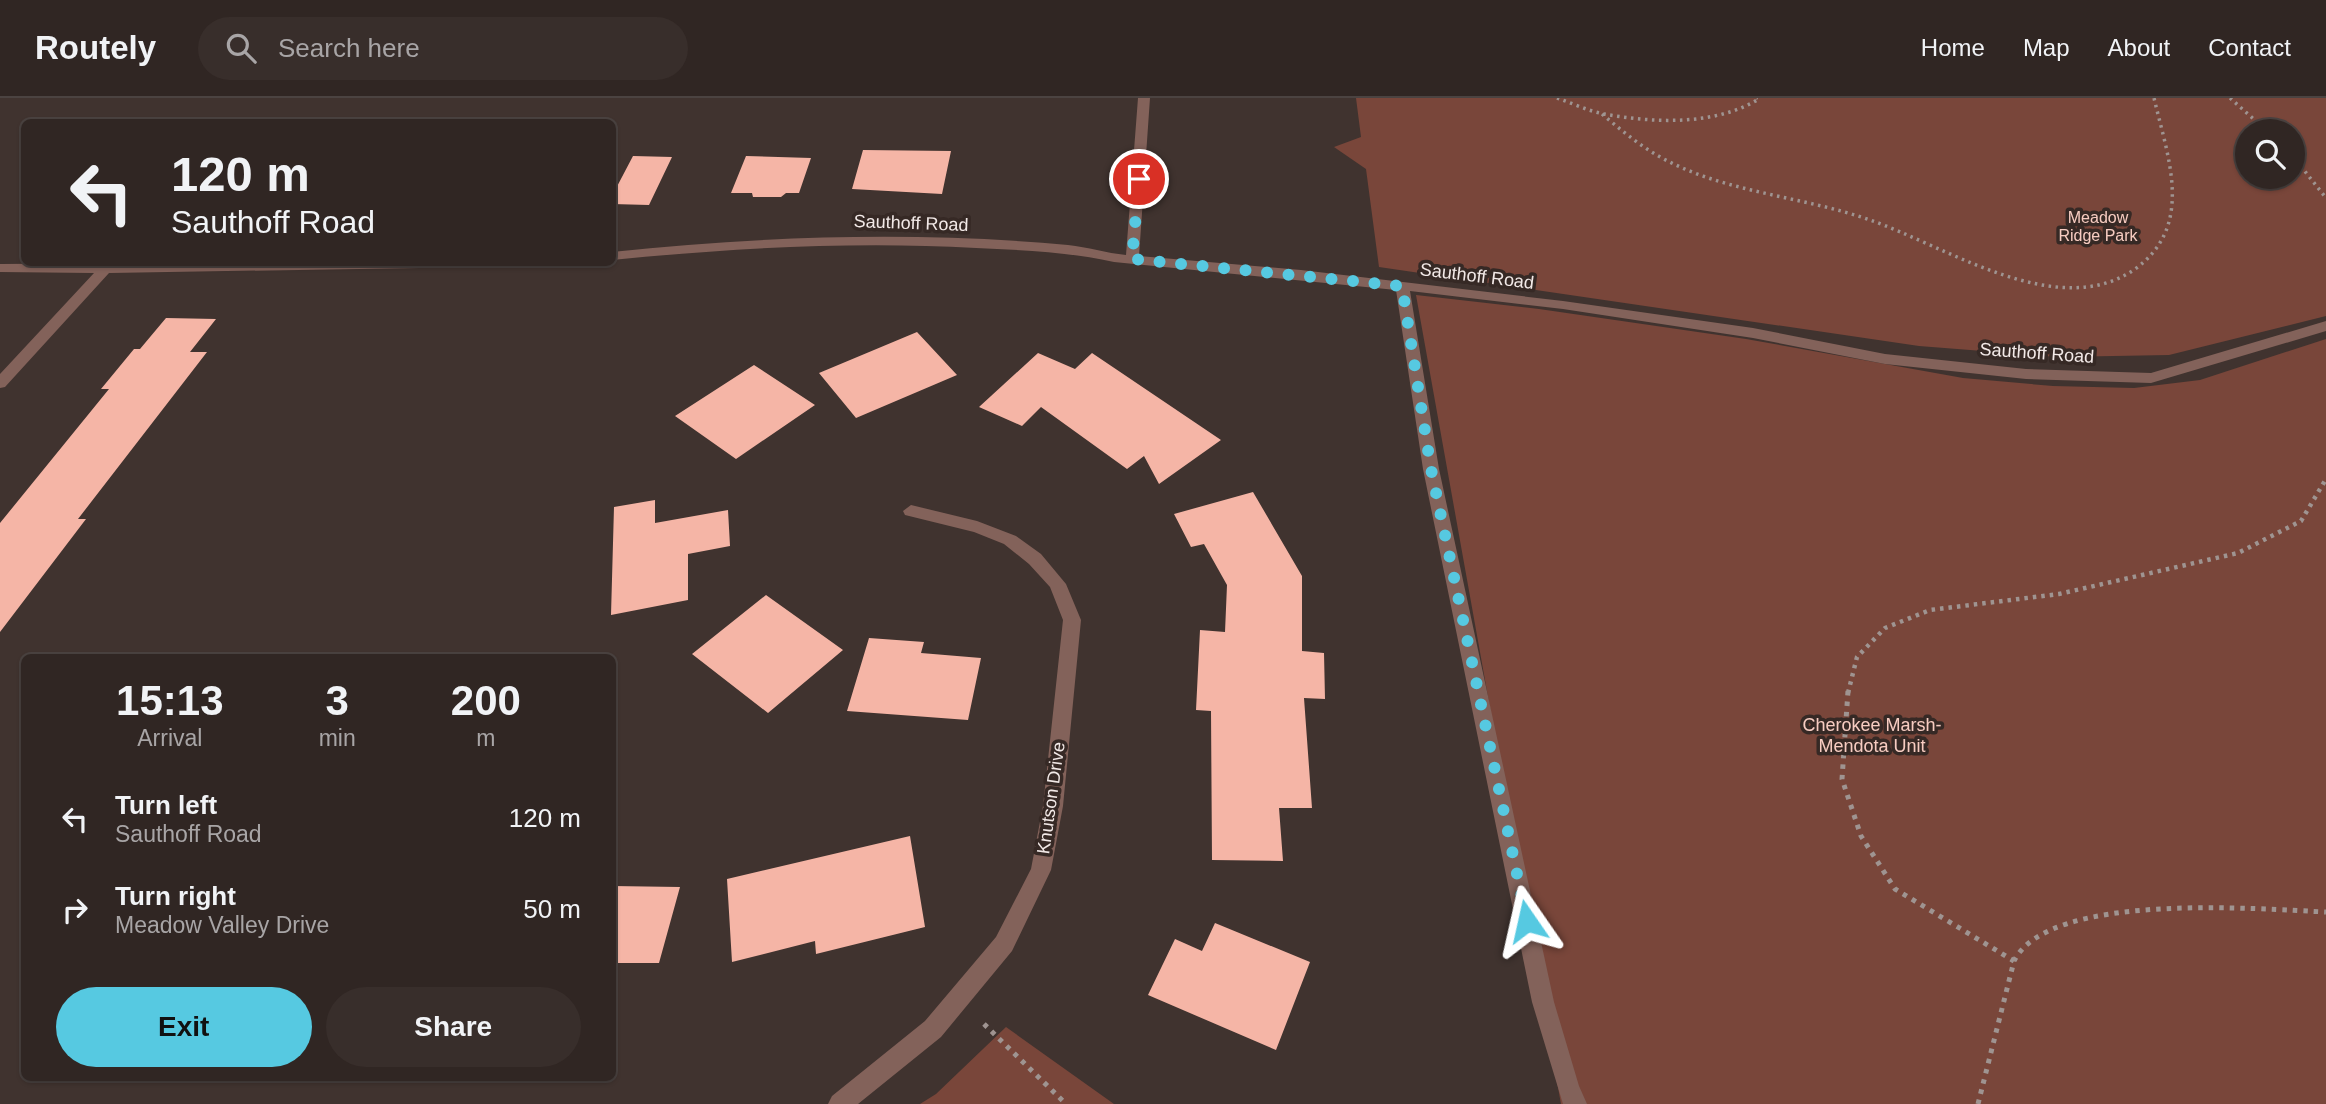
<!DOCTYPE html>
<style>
:root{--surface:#302623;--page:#382e2b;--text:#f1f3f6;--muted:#a8a5a6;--line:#4b4341;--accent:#56c9e1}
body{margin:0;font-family:Helvetica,sans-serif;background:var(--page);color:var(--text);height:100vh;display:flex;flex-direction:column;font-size:26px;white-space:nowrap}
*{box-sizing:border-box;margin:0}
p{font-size:23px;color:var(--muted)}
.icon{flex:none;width:38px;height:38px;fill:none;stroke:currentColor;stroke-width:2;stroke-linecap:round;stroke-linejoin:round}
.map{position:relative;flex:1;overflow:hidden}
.details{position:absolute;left:21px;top:556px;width:595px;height:427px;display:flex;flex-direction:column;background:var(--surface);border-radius:10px;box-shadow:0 2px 5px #0004,0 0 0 2px var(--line)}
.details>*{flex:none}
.hud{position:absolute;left:21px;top:21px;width:595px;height:147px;border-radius:10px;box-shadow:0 2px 5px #0004,0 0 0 2px var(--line);background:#302623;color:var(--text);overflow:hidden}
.fabs{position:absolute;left:2235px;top:21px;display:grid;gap:14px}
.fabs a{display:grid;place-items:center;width:70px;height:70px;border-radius:50%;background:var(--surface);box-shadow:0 2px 5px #0004,0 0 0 2px var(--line);font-size:35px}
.pin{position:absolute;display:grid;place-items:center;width:60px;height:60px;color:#fff;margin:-30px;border:4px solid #fff;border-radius:50%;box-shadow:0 2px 7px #0007}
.me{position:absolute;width:77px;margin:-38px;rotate:349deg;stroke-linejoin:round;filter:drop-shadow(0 0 5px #0008)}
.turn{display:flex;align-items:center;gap:24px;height:147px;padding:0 35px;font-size:32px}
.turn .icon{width:91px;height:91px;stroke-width:2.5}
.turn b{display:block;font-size:49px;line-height:60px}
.eta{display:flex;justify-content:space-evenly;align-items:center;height:119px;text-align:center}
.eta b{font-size:42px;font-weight:700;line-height:49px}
.button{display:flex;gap:14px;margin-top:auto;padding:14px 35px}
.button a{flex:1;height:80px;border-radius:42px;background:var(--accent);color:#111;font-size:28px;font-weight:700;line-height:80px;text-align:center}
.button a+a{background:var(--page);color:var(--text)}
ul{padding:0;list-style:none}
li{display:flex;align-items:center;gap:21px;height:91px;padding:0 35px}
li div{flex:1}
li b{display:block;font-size:26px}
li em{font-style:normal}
header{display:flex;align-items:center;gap:42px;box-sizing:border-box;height:98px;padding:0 35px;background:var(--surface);border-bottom:2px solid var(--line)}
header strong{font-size:33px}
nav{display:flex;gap:38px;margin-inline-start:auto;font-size:24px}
.search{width:490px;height:63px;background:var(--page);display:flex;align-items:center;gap:18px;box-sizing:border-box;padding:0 24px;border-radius:38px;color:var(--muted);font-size:26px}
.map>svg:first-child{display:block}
</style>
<header>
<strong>Routely</strong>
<div class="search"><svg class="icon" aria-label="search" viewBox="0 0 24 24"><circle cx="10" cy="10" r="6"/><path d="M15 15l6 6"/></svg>Search here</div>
<nav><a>Home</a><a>Map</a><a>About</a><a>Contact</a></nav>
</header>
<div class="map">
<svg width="2326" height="1006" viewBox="0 0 2326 1006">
<rect width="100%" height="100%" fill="#40332f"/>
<path fill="#79463a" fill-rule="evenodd" d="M1356,0H2326V218L2169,257L2058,259L1919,248L1379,169L1366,71L1334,49L1361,39ZM2292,33V79H2247V33Z
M1416,197L1539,211L1746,241L1963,280L2053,288L2134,290L2200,282L2326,241V1006H1561Z
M1006,929L1114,1006H920L936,996Z"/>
<path fill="#f5b5a6" d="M863,52L951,53L942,96L852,91Z
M633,58L672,59L649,107L612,106V98Z
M746,58L811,60L799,95H786L781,99H753L752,95H731Z
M166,220L216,221L190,254H207L78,421H86L0,534V425L109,291H101L134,251H140Z
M917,234L957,277L856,320L819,275Z
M1038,255L1075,271L1092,255L1221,342L1159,386L1144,358L1127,371L1041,309L1022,328L979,309Z
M754,267L815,307L736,361L675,318Z
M1253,394L1302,478V553L1324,555L1325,601L1304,600L1312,710H1279L1283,763L1212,762L1211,613L1196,612L1200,532L1225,534L1227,487L1204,446L1191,449L1174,416Z
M655,402V425L728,412L730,448L688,456V502L611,517L614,409Z
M766,497L843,552L768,615L692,556Z
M869,540L924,544L921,555L981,560L968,622L847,613Z
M910,738L925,829L816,856L815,843L732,864L727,781Z
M612,788L680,789L659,865H612Z
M1215,825L1310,864L1276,952L1148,897L1175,841L1202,853Z"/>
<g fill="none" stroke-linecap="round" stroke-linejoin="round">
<path stroke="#9f9491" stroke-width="3.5" stroke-dasharray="2.5 4.5" stroke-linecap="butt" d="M1557,0C1572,5 1588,13 1604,16C1654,25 1714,28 1759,1L1757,0
M2230,0L2267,33
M1602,16C1621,32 1640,48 1662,60C1726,95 1802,98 1870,122C1946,148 2058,225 2135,171C2195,128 2168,60 2154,0
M2292,57L2326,100"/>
<path stroke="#9f9491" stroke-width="4.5" stroke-dasharray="3.5 5" stroke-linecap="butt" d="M1848,595L1857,559L1885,530L1930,512L2059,496L2238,455L2301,423L2326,381"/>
<path stroke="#9f9491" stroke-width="5" stroke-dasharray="4.5 6" stroke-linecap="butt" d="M1848,593L1842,681L1861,738L1895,791L2014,863
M984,926L1066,1006
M1978,1006L2014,863C2049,793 2258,811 2326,814"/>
<path fill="#83625a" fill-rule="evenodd" d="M1138,0H1150L1139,158L1301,172L1563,203L1753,230L1885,256L2026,271L2151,275L2326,223V233L2151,285L2026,281L1885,266L1753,240L1563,211L1410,193L1439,371L1554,904L1579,988L1587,1006H1563L1532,904L1423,371L1396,192L1114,164C1068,154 1023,152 976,150C854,143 734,150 612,162V154C764,138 916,133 1068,147C1088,149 1106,155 1126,157Z
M308,164H544L537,168L109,175L5,289L0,290V276L94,175L0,174V166Z
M911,407L977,423L1016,438L1041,456L1066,486L1081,522L1063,708L1051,772L1012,853L941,939L858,1006H828L832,998L925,923L996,839L1031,771L1043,708L1063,522L1050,489L1029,466L1004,446L974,434L905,417L903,413Z"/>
</g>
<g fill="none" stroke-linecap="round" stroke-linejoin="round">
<path stroke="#56c9e1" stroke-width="12" stroke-dasharray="0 21.6" d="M1139,81L1132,161L1402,188L1431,371L1527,823"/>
</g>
<g text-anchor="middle" stroke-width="7" stroke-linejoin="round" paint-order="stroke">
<g font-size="16" fill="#f7ccc1" stroke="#362925">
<text x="2098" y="125">Meadow<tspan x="2098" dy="18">Ridge Park</tspan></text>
</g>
<g font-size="18" fill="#f2e9e7" stroke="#362925">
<text transform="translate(911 125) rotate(2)" y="6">Sauthoff Road</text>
<text transform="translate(1477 178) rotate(7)" y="6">Sauthoff Road</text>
<text transform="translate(2037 255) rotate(4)" y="6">Sauthoff Road</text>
<text transform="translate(1051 700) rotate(-82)" y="6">Knutson Drive</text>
</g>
<g font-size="18" fill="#f7ccc1" stroke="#362925">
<text x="1872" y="633">Cherokee Marsh-<tspan x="1872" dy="21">Mendota Unit</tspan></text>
</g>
</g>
</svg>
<div class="fabs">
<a><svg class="icon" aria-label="search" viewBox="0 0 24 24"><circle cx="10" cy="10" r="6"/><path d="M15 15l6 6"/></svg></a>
</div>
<div class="pin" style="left:1139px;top:81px;background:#d93025"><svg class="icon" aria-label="arrive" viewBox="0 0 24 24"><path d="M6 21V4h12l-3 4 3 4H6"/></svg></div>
<svg class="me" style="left:1527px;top:823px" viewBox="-20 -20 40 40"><path d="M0-17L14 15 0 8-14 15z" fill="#56c9e1" stroke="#fff" stroke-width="4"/></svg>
<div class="hud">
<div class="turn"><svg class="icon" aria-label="left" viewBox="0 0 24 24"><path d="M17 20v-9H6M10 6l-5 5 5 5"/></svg><div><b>120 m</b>Sauthoff Road</div></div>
</div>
<section class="details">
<div class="eta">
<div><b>15:13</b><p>Arrival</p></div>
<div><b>3</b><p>min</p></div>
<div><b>200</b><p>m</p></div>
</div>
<ul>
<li><svg class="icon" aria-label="left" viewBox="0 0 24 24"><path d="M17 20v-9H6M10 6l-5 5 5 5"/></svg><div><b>Turn left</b><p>Sauthoff Road</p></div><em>120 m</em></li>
<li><svg class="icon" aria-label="right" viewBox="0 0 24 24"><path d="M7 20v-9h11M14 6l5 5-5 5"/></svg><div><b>Turn right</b><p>Meadow Valley Drive</p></div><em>50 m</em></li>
</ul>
<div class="button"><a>Exit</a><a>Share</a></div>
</section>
</div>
